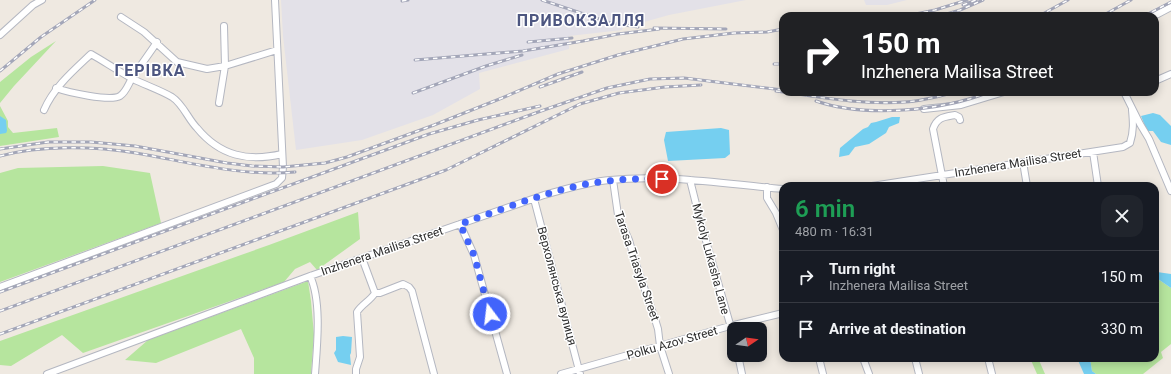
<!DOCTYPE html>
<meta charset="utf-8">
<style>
:root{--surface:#171b24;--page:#20242c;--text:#f1f3f6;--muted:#9ea1a6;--line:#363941}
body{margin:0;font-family:Roboto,sans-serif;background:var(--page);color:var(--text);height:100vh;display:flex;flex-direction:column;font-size:15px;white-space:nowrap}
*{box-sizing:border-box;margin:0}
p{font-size:13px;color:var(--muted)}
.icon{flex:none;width:22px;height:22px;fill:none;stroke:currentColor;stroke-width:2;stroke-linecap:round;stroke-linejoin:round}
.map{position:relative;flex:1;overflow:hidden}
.sheet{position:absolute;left:779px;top:182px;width:380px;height:180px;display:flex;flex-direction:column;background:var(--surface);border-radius:12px;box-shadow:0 2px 10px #0003}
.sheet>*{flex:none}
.guide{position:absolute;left:779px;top:12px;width:380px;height:84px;border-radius:12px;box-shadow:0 2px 10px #0003;background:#202124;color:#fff;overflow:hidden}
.needle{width:26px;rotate:77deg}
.fabs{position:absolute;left:727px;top:322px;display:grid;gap:8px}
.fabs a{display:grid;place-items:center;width:40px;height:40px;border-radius:8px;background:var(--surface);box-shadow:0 2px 10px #0003;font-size:20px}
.pin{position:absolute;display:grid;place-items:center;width:34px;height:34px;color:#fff;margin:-17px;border:2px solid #fff;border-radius:50%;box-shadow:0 1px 4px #0007}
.me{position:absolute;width:44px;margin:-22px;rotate:345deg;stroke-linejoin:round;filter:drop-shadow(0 0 3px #0008)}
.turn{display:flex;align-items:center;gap:14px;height:84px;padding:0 16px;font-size:18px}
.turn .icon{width:52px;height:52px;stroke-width:2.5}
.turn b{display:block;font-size:28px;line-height:34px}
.round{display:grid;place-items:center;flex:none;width:42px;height:42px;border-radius:12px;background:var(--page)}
.head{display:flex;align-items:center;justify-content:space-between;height:68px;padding:0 16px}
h1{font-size:24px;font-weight:600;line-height:30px;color:#1e9e55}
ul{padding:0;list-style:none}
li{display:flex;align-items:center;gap:12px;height:52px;padding:0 16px;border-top:1px solid var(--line)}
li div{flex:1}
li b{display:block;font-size:15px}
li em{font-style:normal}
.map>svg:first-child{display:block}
</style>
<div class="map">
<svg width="1171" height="374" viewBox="0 0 1171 374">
<rect width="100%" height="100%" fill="#efe9e1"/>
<path fill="#e3e1e8" d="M281,0H746L669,15L644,22L624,24L622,30L569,36V49L479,73L480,89L433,115L362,140L296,150L283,36Z
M864,0H907L887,5H866Z"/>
<path fill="#b6e59e" d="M56,41L14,86L0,103V82L31,57Z
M0,106L8,121V127L13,133L57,128L59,137L0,146Z
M103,166L150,173L161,223L0,282V173L18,168Z
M358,212L360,239L317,270L310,262L295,269L284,282L83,353L62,335L11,366L0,365V341L269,245Z
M1155,277L1171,288V344L1161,352L1163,358L1143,374H1096L1092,371L1090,358H1155Z
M308,281L311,301L314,335L311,374H254V358L241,329L156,363L125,360L148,340Z
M1030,358H1038L1045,374H1037Z"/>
<path fill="#75cff0" d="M1153,113L1160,115L1171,126V145L1161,142L1153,131H1147L1141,116Z
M0,116L6,120L7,131L6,133L0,134Z
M892,117H900L899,123L889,127L886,133L869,144L855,147L849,155L839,157L840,148L863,129L868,127L871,123L876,122Z
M721,128L729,130L730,154L725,158L668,161L664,140L666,132Z
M1155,271L1157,272L1171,274V288L1155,277Z
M343,336L352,337L351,353L350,355L351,365L338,362L334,353L336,350V337Z
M1077,358H1090L1092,371L1096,374H1084Z"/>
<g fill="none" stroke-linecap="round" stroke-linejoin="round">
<defs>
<path id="minor" d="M1154,16L1171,7
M121,17L144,32L177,62L207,69L225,66L277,50
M0,35L33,5L42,0
M1155,81L1171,74
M56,88C67,92 110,102 120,96C126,92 128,85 132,78C140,66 149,54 157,42
M1124,92L1140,124L1149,139L1171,191
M219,103L225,66L224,26
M924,109L961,105L1004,92
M44,110C54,87 73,71 91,54C105,62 118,71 133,79C145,85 160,90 172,97C183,104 188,119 197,128C220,156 248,162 282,154
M1093,152L1098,186
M1023,162L1027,186
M613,180L618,215L629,240L635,261L654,316L658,329L660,346L669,374
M690,180L700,220L734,338
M872,186L1123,147L1130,143C1134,131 1133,121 1132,110
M944,186L933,129C937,117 944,117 955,115L959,117L960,120
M767,187V198L776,213L783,230
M534,199L580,374
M460,224L474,255L507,374
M362,258L375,293H380L403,284L409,287L412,291L434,374
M310,276C322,301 317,347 315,374
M0,287L276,184L282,178L283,167L275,0
M738,355L742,374
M819,358L823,374
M863,358L869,374
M915,358L919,374
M988,358L992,374
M47,374L310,276L544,195C566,189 587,182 610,180C667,174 725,184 783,189
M356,374V369L360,357L357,312C362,304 370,301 375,293
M561,374L730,326L783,313"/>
</defs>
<use href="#minor" stroke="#b4b7c1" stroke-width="8"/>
<use href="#minor" stroke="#fff" stroke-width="6"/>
<defs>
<path id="rail" d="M542,0L611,23L638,27
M402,1L408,0
M963,5L976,0
M906,16L935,10L967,0
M940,16L960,10L983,0
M1039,16L1068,0
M1102,16L1131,0
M1144,16L1171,2
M654,28L726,29
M528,42L572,38
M415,60L523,51L583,41L618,34L659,29
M774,64H783
M0,71L41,37L95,0
M540,87L582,72
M776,91C819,97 862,105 905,102C922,101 940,96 956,92
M413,93L486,66L522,55
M816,101C864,118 943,111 989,92
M0,149L48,142H91L135,146L227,163L252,166L283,167L325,163L347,157L434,125L502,98L558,74L618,55L683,39L734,33L767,32L783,29
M0,156C41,145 94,146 136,153C189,162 242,177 295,172
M0,292L429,134L478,120L540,106
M0,311L541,111L607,88L650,79L684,78L783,90
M0,334L446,170L580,104L619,93L665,87L701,85"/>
</defs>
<use href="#rail" stroke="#a3a6b8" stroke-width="3"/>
<use href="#rail" stroke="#fff" stroke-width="1.5" stroke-dasharray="4.5" stroke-linecap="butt"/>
</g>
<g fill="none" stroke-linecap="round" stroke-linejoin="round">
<path stroke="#4264fb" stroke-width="7" stroke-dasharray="0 12.6" d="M490,314L474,255L460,224C498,211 537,195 577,186C605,180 633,178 662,179"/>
</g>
<g text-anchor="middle" stroke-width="3" stroke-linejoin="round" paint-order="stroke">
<g font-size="12" fill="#2e2e2e" stroke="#fff">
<text transform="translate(1018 163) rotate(-9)" y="4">Inzhenera Mailisa Street</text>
<text transform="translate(382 251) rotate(-19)" y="4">Inzhenera Mailisa Street</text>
<text transform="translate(711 259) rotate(75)" y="4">Mykoly Lukasha Lane</text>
<text transform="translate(637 266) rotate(71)" y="4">Tarasa Triasyla Street</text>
<text transform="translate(557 286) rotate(75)" y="4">Верхолянська вулиця</text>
<text transform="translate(672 343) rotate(-16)" y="4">Polku Azov Street</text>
</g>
<g font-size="16" font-weight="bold" letter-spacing="1" fill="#4d5680" stroke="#fff">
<text x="581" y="26">ПРИВОКЗАЛЛЯ</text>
<text x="150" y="76">ГЕРІВКА</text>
</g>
</g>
</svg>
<div class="fabs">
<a><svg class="needle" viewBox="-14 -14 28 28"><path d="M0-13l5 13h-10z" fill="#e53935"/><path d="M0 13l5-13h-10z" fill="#9ea1a6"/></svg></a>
</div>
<div class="pin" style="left:662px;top:179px;background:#d93025"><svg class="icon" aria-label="arrive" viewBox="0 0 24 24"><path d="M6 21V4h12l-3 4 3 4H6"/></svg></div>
<svg class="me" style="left:490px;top:314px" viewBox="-20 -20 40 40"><circle r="17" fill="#4264fb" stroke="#fff" stroke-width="3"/><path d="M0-11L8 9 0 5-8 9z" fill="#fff"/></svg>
<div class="guide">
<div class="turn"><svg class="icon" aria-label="right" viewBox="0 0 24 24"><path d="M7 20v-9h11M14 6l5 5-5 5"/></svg><div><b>150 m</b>Inzhenera Mailisa Street</div></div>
</div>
<section class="sheet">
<div class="head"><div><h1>6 min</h1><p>480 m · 16:31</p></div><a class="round"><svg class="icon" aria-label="close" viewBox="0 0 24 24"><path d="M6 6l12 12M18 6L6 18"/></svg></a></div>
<ul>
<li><svg class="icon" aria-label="right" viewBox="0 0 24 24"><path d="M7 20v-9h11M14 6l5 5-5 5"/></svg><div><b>Turn right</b><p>Inzhenera Mailisa Street</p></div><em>150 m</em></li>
<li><svg class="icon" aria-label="arrive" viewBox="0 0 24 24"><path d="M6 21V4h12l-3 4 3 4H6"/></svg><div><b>Arrive at destination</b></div><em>330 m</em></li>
</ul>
</section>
</div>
